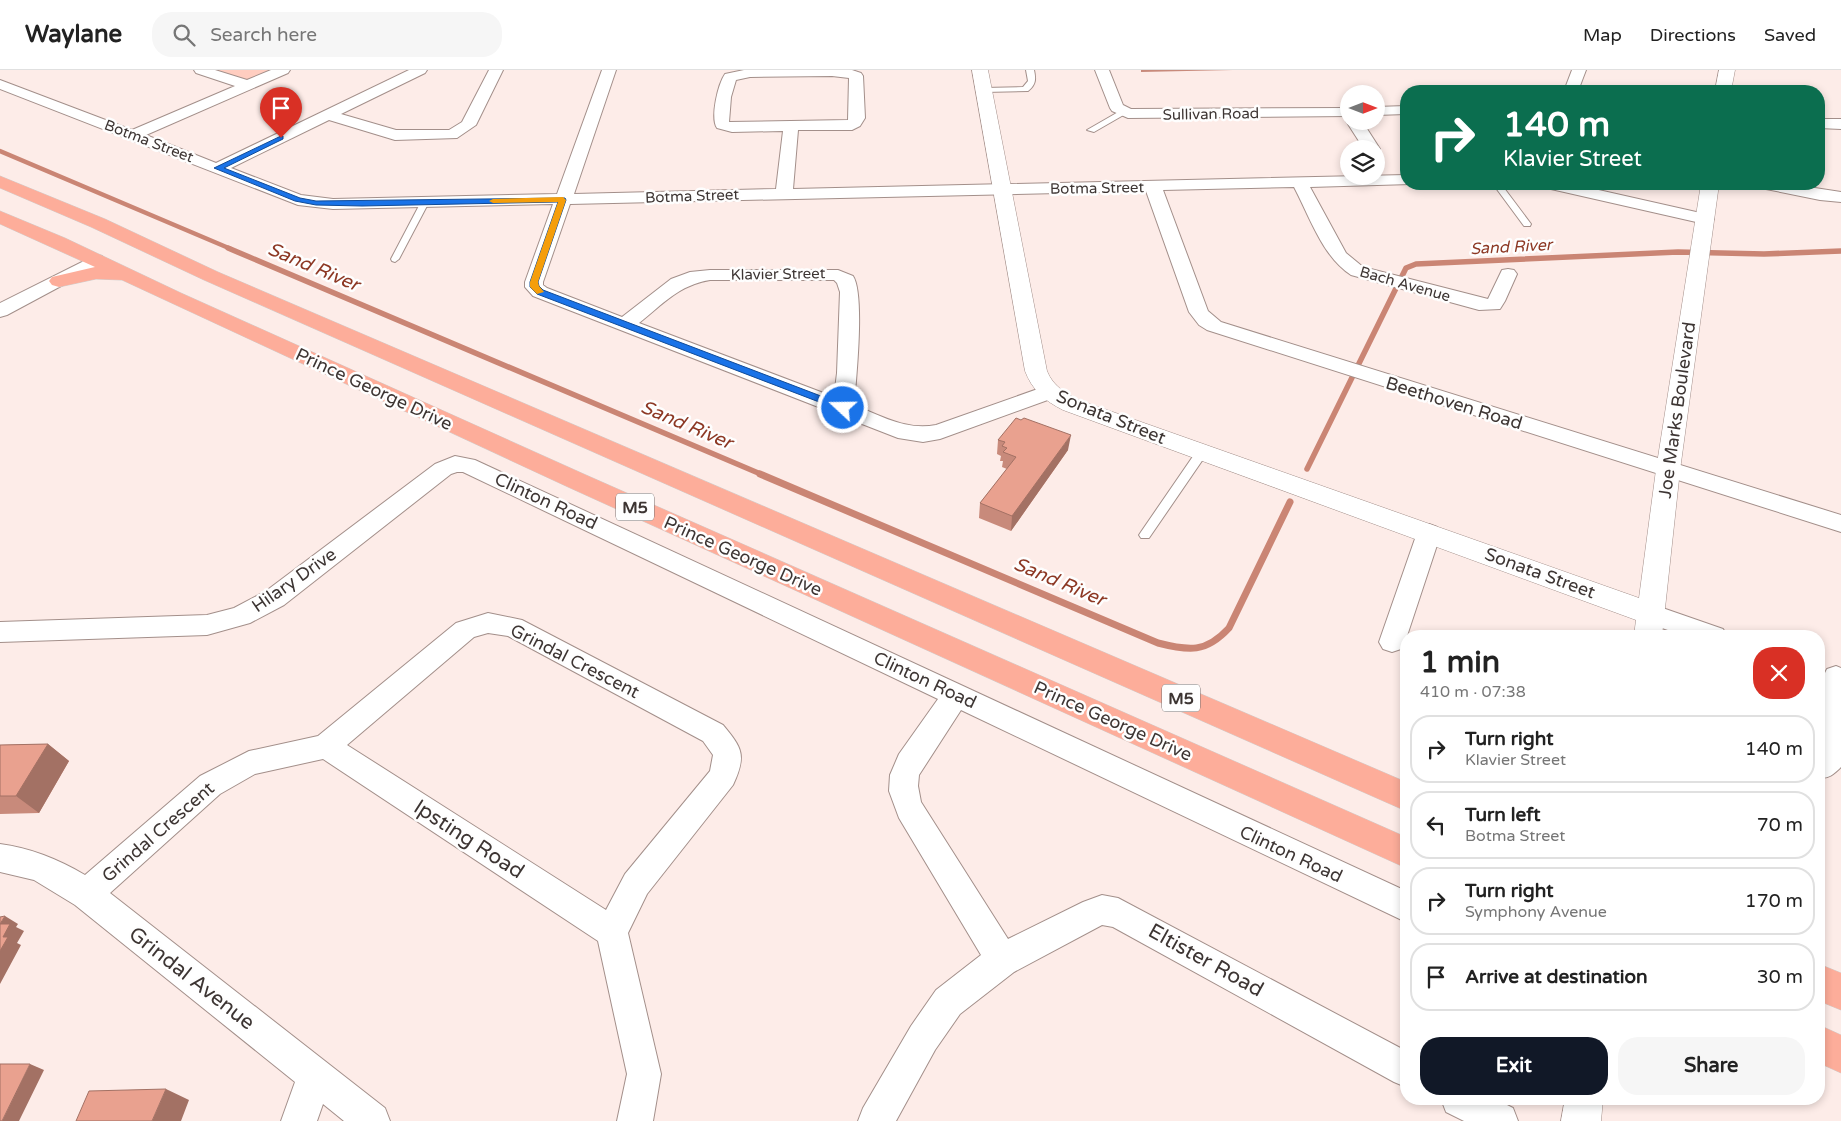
<!DOCTYPE html>
<meta charset="utf-8">
<style>
:root{--surface:#fff;--page:#f6f6f6;--text:#222;--muted:#767676;--line:#e0e0e0;--accent:#111827}
body{margin:0;font-family:"Varela Round",sans-serif;background:var(--page);color:var(--text);height:100vh;display:flex;flex-direction:column;font-size:19px;white-space:nowrap}
*{box-sizing:border-box;margin:0}
p{font-size:16px;color:var(--muted)}
.icon{flex:none;width:28px;height:28px;fill:none;stroke:currentColor;stroke-width:2;stroke-linecap:round;stroke-linejoin:round}
.map{position:relative;flex:1;overflow:hidden}
.details{position:absolute;left:1400px;top:560px;width:425px;height:475px;display:flex;flex-direction:column;background:var(--surface);border-radius:20px;box-shadow:0 2px 8px #0003}
.details>*{flex:none}
.hud{position:absolute;left:1400px;top:15px;width:425px;height:105px;border-radius:20px;box-shadow:0 2px 8px #0003;background:#0b6e4f;color:#fff;overflow:hidden}
.needle{width:32px;rotate:90deg}
.controls{position:absolute;left:1340px;top:15px;display:grid;gap:10px}
.controls a{display:grid;place-items:center;width:45px;height:45px;border-radius:50%;background:var(--surface);box-shadow:0 2px 8px #0003;font-size:25px}
.pin{position:absolute;display:grid;place-items:center;width:42px;height:42px;color:#fff;margin:-51px -21px;border-radius:50% 50% 50% 0;rotate:-45deg;box-shadow:0 0 5px #0007}
.pin .icon{rotate:45deg}
.me{position:absolute;width:55px;margin:-28px;rotate:291deg;stroke-linejoin:round;filter:drop-shadow(0 0 4px #0008)}
.turn{display:flex;align-items:center;gap:18px;height:105px;padding:0 20px;font-size:22px}
.turn .icon{width:65px;height:65px;stroke-width:2.5}
.turn b{display:block;font-size:35px;line-height:42px}
.round{display:grid;place-items:center;flex:none;width:52px;height:52px;border-radius:20px;background:var(--page)}
.overview{display:flex;align-items:center;justify-content:space-between;height:85px;padding:0 20px}
h1{font-size:30px;font-weight:700;line-height:38px}
.button{display:flex;gap:10px;margin-top:auto;padding:10px 20px}
.button a{flex:1;height:58px;border-radius:20px;background:var(--accent);color:#fff;font-size:20px;font-weight:700;line-height:58px;text-align:center}
.button a+a{background:var(--page);color:var(--text)}
ul{padding:0;list-style:none}
li{display:flex;align-items:center;gap:15px;height:68px;margin:0 10px 8px;padding:0 10px;border:2px solid var(--line);border-radius:20px}
li div{flex:1}
li b{display:block;font-size:19px}
li em{font-style:normal}
header{display:flex;align-items:center;gap:30px;box-sizing:border-box;height:70px;padding:0 25px;background:var(--surface);border-bottom:1px solid var(--line)}
header strong{font-size:24px}
nav{display:flex;gap:28px;margin-inline-start:auto;font-size:18px}
.search{width:350px;height:45px;background:var(--page);display:flex;align-items:center;gap:12px;box-sizing:border-box;padding:0 18px;border-radius:20px;color:var(--muted);font-size:19px}
.map>svg:first-child{display:block}
</style>
<header>
<strong>Waylane</strong>
<div class="search"><svg class="icon" aria-label="search" viewBox="0 0 24 24"><circle cx="10" cy="10" r="6"/><path d="M15 15l6 6"/></svg>Search here</div>
<nav><a>Map</a><a>Directions</a><a>Saved</a></nav>
</header>
<div class="map">
<svg width="1841" height="1051" viewBox="0 0 1841 1051">
<rect width="100%" height="100%" fill="#fdece8"/>
<path fill="#ffcdc0" d="M209,0H275L247,10Z"/>
<g fill="none" stroke-linecap="round" stroke-linejoin="round">
<path stroke="#ca8574" stroke-width="4.5" d="M0,81L231,179"/>
<path stroke="#ca8574" stroke-width="5.5" d="M228,178L763,405
M1307,399L1406,198L1416,194L1678,182L1764,184L1841,181"/>
<path stroke="#ca8574" stroke-width="7" d="M760,404L1158,573C1189,581 1206,583 1229,558L1290,432"/>
<defs>
<path id="lane" d="M1026,0H1034C1036,9 1036,15 1028,21L984,22L980,20L984,18L1023,17L1028,11Z
M1120,41L1127,43L1094,62L1087,60Z
M1493,114H1501L1531,154L1530,156H1524Z
M422,130L429,132L399,189L395,192L392,191L391,189Z
M1202,378L1208,382L1149,468H1141L1139,465L1141,462L1198,379Z"/>
<path id="street" d="M194,0H215L247,10L271,0H290L288,3L146,65L216,93L409,0H427L425,3L341,44L396,60H449L462,52L489,0H503L476,55L457,68L395,70L329,50L231,98L301,125L333,129L557,124L602,0H616L574,124L776,119L783,61L732,62L717,58C710,48 718,14 725,4L744,0H852L861,3L863,6L865,48L860,56L852,60H798L793,119L1406,105V114H1411L1310,117L1346,183L1363,197L1488,229L1502,200L1508,199L1514,200L1517,204L1505,231L1500,239L1479,240L1351,205C1322,186 1310,147 1294,117L1163,120L1208,241L1221,252L1841,445V462L1207,260L1199,255L1189,242L1146,121L570,134L543,212V215L547,218L622,247L671,209L690,202L710,200H838L853,206C865,224 856,310 854,335C881,346 907,361 936,355L1049,315L1056,317L1059,322L1056,327L940,369L923,372L898,368L533,226L525,217V212L553,134L333,139L298,135L0,19V10L132,60L235,16L196,3ZM832,6L849,8L848,50L729,52L731,27L736,10L750,7ZM710,210H834L837,213L840,222L837,303L834,327L639,253C663,234 679,215 710,210Z
M1095,0H1109L1123,35L1131,39L1349,38V46L1128,48L1112,41L1110,38Z
M1572,0H1586L1578,21H1564Z
M1406,36V44L1376,45V37Z
M1349,48V51H1362L1380,79L1378,82L1376,79H1364L1346,51Z
M1819,49H1841V59L1819,58Z
M1543,114H1572L1705,144L1711,145L1714,149L1711,153L1705,154L1551,119L1545,117Z
M1758,114H1789L1841,122V132L1820,130L1766,119L1760,117Z
M96,185L102,186L105,190L102,194L7,245L0,247V233Z
M455,386L475,390L1406,821V852L961,640L919,705L918,716L921,732L1008,869L1083,832L1102,825L1118,828L1406,981V1017L1394,1012L1113,857L1102,855L1014,902L960,944L935,980L896,1051H858L863,1038L911,956L936,920L981,885L899,748L889,721L890,705L899,684L938,629L463,402H457L451,404L284,535L250,553L207,565L0,572V552L207,545L234,538L266,521L435,394Z
M1429,454L1437,457L1441,463L1405,572L1401,579L1392,582L1383,579L1379,572L1417,463L1421,457Z
M1651,534L1723,559L1727,566H1685L1642,551L1638,544L1642,537Z
M488,543L522,550L723,655C742,678 747,685 733,715L647,824L628,863L661,1004L653,1051H617L627,1004L598,871L323,689L255,704L220,724L110,823L385,1038L390,1051H344L323,1034L317,1051H281L295,1012L75,835L34,810L0,802V774C30,778 58,789 85,805L200,706L249,681L318,666L456,553ZM488,563L508,566L703,671L713,685L710,701L625,804L606,840L347,675L474,567Z
M1836,596L1841,598V697C1835,703 1828,710 1819,707L1823,607L1827,599Z
M1441,1029H1495L1513,1038L1518,1051H1464L1446,1042Z"/>
<path id="secondary" d="M972,0H988L1047,301C1053,316 1065,323 1079,330L1639,528L1656,400L1701,114H1719L1680,400L1662,566H1634L1636,550L1063,340C1045,331 1032,320 1025,301Z
M1719,0H1735L1731,21H1715Z
M1565,1029H1603L1601,1051H1561Z"/>
<path id="primary" d="M0,106L105,149L218,202L1406,712V741L204,210L91,157L0,118Z
M0,141L65,168L181,223L586,405L1406,767V798L568,417L122,210L96,209L59,217L52,215L49,211L52,207L95,197L0,154Z
M1819,894L1841,903V940L1819,931Z
M1819,955L1841,965V1003L1819,993Z"/>
</defs>
<use href="#lane" stroke="#a38f8a" stroke-width="2"/>
<use href="#street" stroke="#a38f8a" stroke-width="2"/>
<use href="#secondary" stroke="#a38f8a" stroke-width="1"/>
<use href="#primary" stroke="#d0cfce" stroke-width="1"/>
<use href="#lane" fill="#fff" fill-rule="evenodd"/>
<use href="#street" fill="#fff" fill-rule="evenodd"/>
<use href="#secondary" fill="#fff" fill-rule="evenodd"/>
<use href="#primary" fill="#fdad9a" fill-rule="evenodd"/>
</g>
<path fill="#c88a7b" d="M1141,0H1233L1141,2Z
M998,370L1068,380L1011,461L979,448L980,433L1007,399L1002,397L1003,391H1000L1001,386L997,384Z
M48,674L69,691L39,743L0,744V675Z"/>
<path fill="#a37164" d="M1071,365L1068,380L1011,461L1012,446Z
M48,674L69,691L39,743L16,726Z
M5,846L18,854L16,857L24,861L17,873L21,875L0,914V881L3,867L0,854Z
M30,994L44,1000L19,1051H2Z
M166,1019L189,1030L181,1051H152Z"/>
<path fill="#e9a18f" stroke="#a37164" d="M1016,348L1021,350L1024,348L1071,365L1012,446L980,433L1016,387L1003,382L1007,378L1002,376L1005,372L998,370Z
M48,674L16,726H0V675Z
M5,846L0,854H10L3,867H8L0,881V847Z
M0,994H30L2,1051H0Z
M166,1019L152,1051H76L89,1021Z"/>
<path fill="#1a73e8" stroke="#114b97" d="M281,66H283V69L224,98L300,128L316,131L565,128L566,130L538,212L539,216L543,220L847,336L848,338L843,341L840,340L537,224L530,217V212L558,132L362,136L316,135L295,131L214,98Z"/>
<path fill="#f59e0b" d="M563,127L566,130L538,212L539,216L544,222L537,224L530,217V212L558,132L493,133L489,131L493,129Z"/>
<g text-anchor="middle" stroke-width="5" stroke-linejoin="round" paint-order="stroke">
<g font-size="15" fill="#3d3533" stroke="#fefefe">
<text transform="translate(1211 44) rotate(-1)" y="5">Sullivan Road</text>
<text transform="translate(149 71) rotate(21)" y="5">Botma Street</text>
<text transform="translate(1097 118) rotate(-1)" y="5">Botma Street</text>
<text transform="translate(692 126) rotate(-2)" y="5">Botma Street</text>
<text transform="translate(778 204) rotate(-1)" y="5">Klavier Street</text>
<text transform="translate(1405 214) rotate(16)" y="5">Bach Avenue</text>
</g>
<g font-size="16" font-style="italic" fill="#8d3824" stroke="#fefefe">
<text transform="translate(1511 176) rotate(-3)" y="6">Sand River</text>
</g>
<g fill="#fefefe" stroke="#777170" stroke-width="1">
<rect x="616" y="423.5" width="38" height="27" rx="4"/>
<rect x="1162" y="614.5" width="38" height="27" rx="4"/>
</g>
<g font-size="16" font-weight="bold" fill="#3d3533">
<text x="635" y="443">M5</text>
<text x="1181" y="634">M5</text>
</g>
<g font-size="18" fill="#3d3533" stroke="#fefefe">
<text transform="translate(374 319) rotate(25)" y="6">Prince George Drive</text>
<text transform="translate(1454 333) rotate(17)" y="6">Beethoven Road</text>
<text transform="translate(1677 340) rotate(-82)" y="6">Joe Marks Boulevard</text>
<text transform="translate(1111 347) rotate(22)" y="6">Sonata Street</text>
<text transform="translate(546 431) rotate(25)" y="6">Clinton Road</text>
<text transform="translate(743 486) rotate(24)" y="6">Prince George Drive</text>
<text transform="translate(1540 503) rotate(20)" y="6">Sonata Street</text>
<text transform="translate(294 510) rotate(-35)" y="6">Hilary Drive</text>
<text transform="translate(575 591) rotate(27)" y="6">Grindal Crescent</text>
<text transform="translate(925 610) rotate(25)" y="6">Clinton Road</text>
<text transform="translate(1113 651) rotate(24)" y="6">Prince George Drive</text>
<text transform="translate(158 762) rotate(-41)" y="6">Grindal Crescent</text>
<text transform="translate(1291 784) rotate(25)" y="6">Clinton Road</text>
</g>
<g font-size="19" font-style="italic" fill="#8d3824" stroke="#fefefe">
<text transform="translate(314 196) rotate(23)" y="7">Sand River</text>
<text transform="translate(687 354) rotate(23)" y="7">Sand River</text>
<text transform="translate(1060 511) rotate(23)" y="7">Sand River</text>
</g>
<g font-size="21" fill="#3d3533" stroke="#fefefe">
<text transform="translate(469 769) rotate(33)" y="7">Ipsting Road</text>
<text transform="translate(1206 890) rotate(29)" y="7">Eltister Road</text>
<text transform="translate(192 908) rotate(38)" y="7">Grindal Avenue</text>
</g>
</g>
</svg>
<div class="controls">
<a><svg class="needle" viewBox="-14 -14 28 28"><path d="M0-13l5 13h-10z" fill="#e53935"/><path d="M0 13l5-13h-10z" fill="#767676"/></svg></a>
<a><svg class="icon" aria-label="layers" viewBox="0 0 24 24"><path d="M12 4l9 5-9 5-9-5zM3 14l9 5 9-5"/></svg></a>
</div>
<div class="pin" style="left:281px;top:68px;background:#d93025"><svg class="icon" aria-label="arrive" viewBox="0 0 24 24"><path d="M6 21V4h12l-3 4 3 4H6"/></svg></div>
<svg class="me" style="left:843px;top:338px" viewBox="-20 -20 40 40"><circle r="17" fill="#1a73e8" stroke="#fff" stroke-width="3"/><path d="M0-11L8 9 0 5-8 9z" fill="#fff"/></svg>
<div class="hud">
<div class="turn"><svg class="icon" aria-label="right" viewBox="0 0 24 24"><path d="M7 20v-9h11M14 6l5 5-5 5"/></svg><div><b>140 m</b>Klavier Street</div></div>
</div>
<section class="details">
<div class="overview"><div><h1>1 min</h1><p>410 m · 07:38</p></div><a class="round" style="background:#d93025;color:#fff"><svg class="icon" aria-label="close" viewBox="0 0 24 24"><path d="M6 6l12 12M18 6L6 18"/></svg></a></div>
<ul>
<li><svg class="icon" aria-label="right" viewBox="0 0 24 24"><path d="M7 20v-9h11M14 6l5 5-5 5"/></svg><div><b>Turn right</b><p>Klavier Street</p></div><em>140 m</em></li>
<li><svg class="icon" aria-label="left" viewBox="0 0 24 24"><path d="M17 20v-9H6M10 6l-5 5 5 5"/></svg><div><b>Turn left</b><p>Botma Street</p></div><em>70 m</em></li>
<li><svg class="icon" aria-label="right" viewBox="0 0 24 24"><path d="M7 20v-9h11M14 6l5 5-5 5"/></svg><div><b>Turn right</b><p>Symphony Avenue</p></div><em>170 m</em></li>
<li><svg class="icon" aria-label="arrive" viewBox="0 0 24 24"><path d="M6 21V4h12l-3 4 3 4H6"/></svg><div><b>Arrive at destination</b></div><em>30 m</em></li>
</ul>
<div class="button"><a>Exit</a><a>Share</a></div>
</section>
</div>
